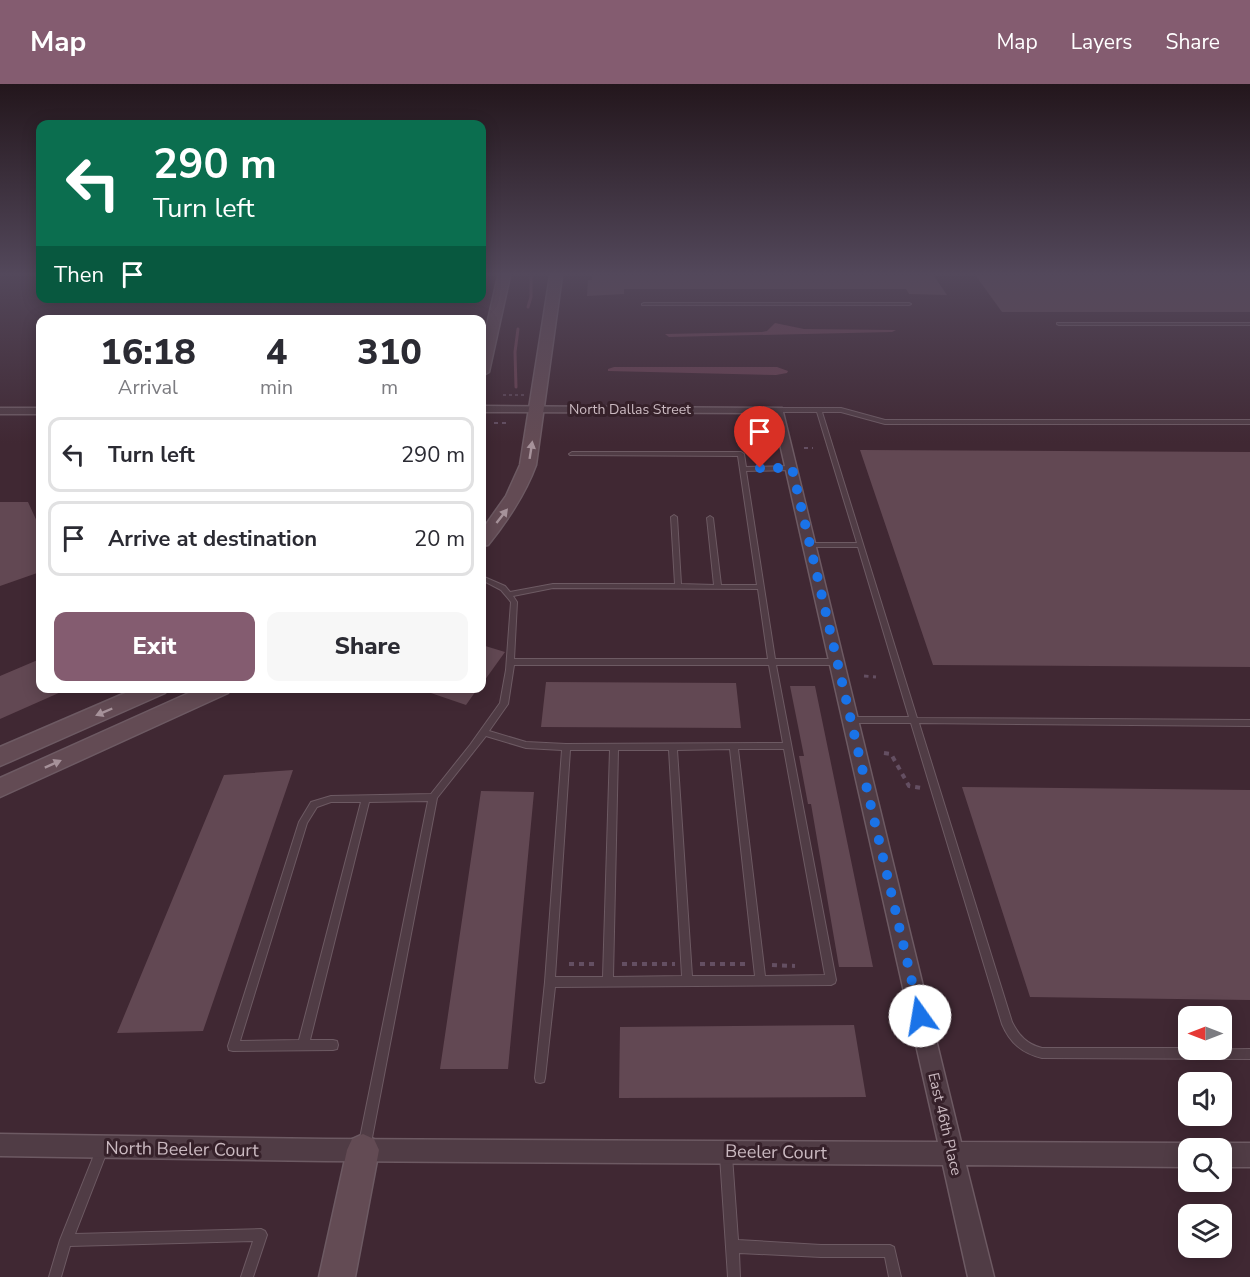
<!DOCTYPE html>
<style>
:root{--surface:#fff;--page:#f7f7f7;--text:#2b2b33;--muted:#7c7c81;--line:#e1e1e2;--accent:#845c70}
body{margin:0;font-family:"Nunito Sans",sans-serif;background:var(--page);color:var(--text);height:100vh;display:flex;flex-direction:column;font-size:22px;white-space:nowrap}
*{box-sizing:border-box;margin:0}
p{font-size:20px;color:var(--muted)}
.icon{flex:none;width:33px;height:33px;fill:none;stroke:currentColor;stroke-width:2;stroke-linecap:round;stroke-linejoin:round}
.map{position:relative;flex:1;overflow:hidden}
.panel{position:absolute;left:36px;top:231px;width:450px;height:378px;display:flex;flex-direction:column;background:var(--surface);border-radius:12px;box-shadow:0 3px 15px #0003}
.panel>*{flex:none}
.top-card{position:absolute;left:36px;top:36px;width:450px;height:183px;border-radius:12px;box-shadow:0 3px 15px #0003;background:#0b6e4f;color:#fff;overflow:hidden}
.needle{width:39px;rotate:270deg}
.fabs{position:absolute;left:1178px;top:922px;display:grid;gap:12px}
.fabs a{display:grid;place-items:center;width:54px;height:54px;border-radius:12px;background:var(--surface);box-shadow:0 3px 15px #0003;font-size:30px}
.pin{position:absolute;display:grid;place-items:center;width:51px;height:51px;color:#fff;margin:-62px -26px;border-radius:50% 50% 50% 0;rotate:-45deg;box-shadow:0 0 6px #0007}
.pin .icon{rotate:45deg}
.me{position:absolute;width:66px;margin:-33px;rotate:347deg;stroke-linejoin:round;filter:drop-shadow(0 0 4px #0008)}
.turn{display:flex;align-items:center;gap:21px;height:126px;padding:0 18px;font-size:27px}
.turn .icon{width:78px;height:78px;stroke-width:2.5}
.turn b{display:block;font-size:42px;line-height:51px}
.then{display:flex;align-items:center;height:57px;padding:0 18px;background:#0003;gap:12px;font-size:22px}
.eta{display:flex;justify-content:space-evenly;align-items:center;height:102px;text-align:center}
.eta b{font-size:36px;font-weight:800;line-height:42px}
.primary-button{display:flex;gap:12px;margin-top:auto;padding:12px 18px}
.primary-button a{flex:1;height:69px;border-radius:12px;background:var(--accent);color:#fff;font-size:24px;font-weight:800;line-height:69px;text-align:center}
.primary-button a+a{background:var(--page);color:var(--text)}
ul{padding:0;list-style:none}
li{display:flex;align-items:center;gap:18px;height:75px;margin:0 12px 9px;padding:0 6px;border:3px solid var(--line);border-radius:12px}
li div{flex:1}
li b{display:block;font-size:22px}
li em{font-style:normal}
header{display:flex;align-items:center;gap:36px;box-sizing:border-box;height:84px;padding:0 30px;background:var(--accent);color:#fff}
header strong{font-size:28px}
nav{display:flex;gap:33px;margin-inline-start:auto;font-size:21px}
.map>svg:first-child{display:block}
</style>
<header>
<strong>Map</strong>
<nav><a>Map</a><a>Layers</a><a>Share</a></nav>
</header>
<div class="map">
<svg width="1250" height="1193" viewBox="0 0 1250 1193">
<rect width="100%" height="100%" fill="#402833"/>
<path fill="#684050" d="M775,239L804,245L896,246L892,248L669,253L665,250L762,248L767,247Z
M614,283H777L788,287L787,289L776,291L608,287V285Z"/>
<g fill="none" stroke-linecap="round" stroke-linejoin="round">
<path stroke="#684050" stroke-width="3" d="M528,223L531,213V192
M516,303L515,268L518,245"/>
</g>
<path fill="#624853" d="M592,192H934L947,211L909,210L906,205H624V210L587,212L588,196H592Z
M976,192H1250V228H1002Z
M860,366L1250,368V583L933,581Z
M0,418H28L40,444V488L0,502Z
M482,561L505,568L482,600Z
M40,575V604H70L0,635V592Z
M546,598L736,599L741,644L541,643Z
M790,602H815L873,883H839L811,720H808L799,672H804Z
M425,604H478L466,621L425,607Z
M293,686L203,947L117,949L224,691Z
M962,703L1250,706V916L1030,913Z
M481,707L534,708L508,985H440Z
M854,941L866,1013L619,1014L620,943Z"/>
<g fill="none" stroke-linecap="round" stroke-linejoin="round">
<defs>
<path id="lane" d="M644,219H909L911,220L909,221H642V220Z
M1057,239H1250V241H1059L1057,240Z
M841,324L885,336H1250V340H885L841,328H822L917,634L1250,636V642L919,639L1012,938C1019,952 1027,960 1042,964H1188V966L1250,965V975L1042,974C1022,969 1010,959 1002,940L911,639H851L848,638L847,636L848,634L851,633H909L858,463H810L807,461L810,459H857L817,328H778L775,326L778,324Z
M572,368H741L744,370L746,383L792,382L795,384L792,386L746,387L775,575H837L841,578L837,581H776L836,896L835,899L831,901L555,903L545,994L544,998L540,999L536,998L535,994L545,898L562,666L526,664L486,652L437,714L371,1059L369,1063L365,1065L361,1063L359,1059L428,717L369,718L310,956H333L337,957L338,961L337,965L333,966L233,967L229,966L228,962L299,738L311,718L331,712L431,710L470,661L500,619L506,586L511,518L501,506L482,496V492L505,502L510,508L553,500H675L671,433L674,431L677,433L681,500L714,501L707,434L710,432L713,434L721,501H757L738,372L570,371L569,370ZM553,504L758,505L768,575H514L517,518L513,512ZM514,581H769L783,659L566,660L526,658L489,647L508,620ZM730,665L755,892H692L677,666ZM738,665H784L825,891L765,892ZM570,666H610L603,893H555ZM618,666H669L682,892L613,893ZM331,718H361L299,956L240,957L307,739L317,723Z
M102,1059L106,1061L108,1065L75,1150L261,1145L265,1147L267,1151L253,1193H241L253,1157L70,1162L61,1193H49L60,1156L98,1061Z
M726,1066L730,1068L732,1072L738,1156L821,1161H890L894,1163L901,1193H889L885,1173H821L739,1169L740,1193H728L720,1072L722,1068Z"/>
<path id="street" d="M482,322L782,324L961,1058L1188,1059L1197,1065H1188V1083L966,1081L994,1193H968L943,1081L326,1077L0,1072V1050L326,1055L938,1058L773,329L482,328Z
M0,324H40V330H0Z
M1221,1059H1250V1083H1221V1065H1212Z"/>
<path id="secondary" d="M498,192H510L489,288L482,292V262Z
M550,192H562L536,381C525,411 508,436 488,461L482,462V446L506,412L520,381Z
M137,604H168L165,609L0,682V663Z
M200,604H231L228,609L0,713V694Z
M363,1050L374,1055L379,1066L355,1193H319L347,1066L352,1055Z"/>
</defs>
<use href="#lane" stroke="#6d5a63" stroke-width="2"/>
<use href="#street" stroke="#6d5a63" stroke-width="3"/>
<use href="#secondary" stroke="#6d5a63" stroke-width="3"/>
<path stroke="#644f62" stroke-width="1.5" stroke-dasharray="3 3" stroke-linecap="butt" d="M503,311H524"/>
<path stroke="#644f62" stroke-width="2" stroke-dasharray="4 4" stroke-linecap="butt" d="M494,339H509
M804,364H813"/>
<path stroke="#644f62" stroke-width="3" stroke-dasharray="4.5 4.5" stroke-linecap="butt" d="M864,592L876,593"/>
<path stroke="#644f62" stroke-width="4" stroke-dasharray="5 5" stroke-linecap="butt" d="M884,669L891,670L909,702L922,704
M569,880H597
M622,880H675
M700,880H747
M772,881L795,882"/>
<use href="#lane" fill="#503c45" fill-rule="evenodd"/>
<use href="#street" fill="#503c45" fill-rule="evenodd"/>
<use href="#secondary" fill="#634b54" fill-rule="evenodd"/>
</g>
<defs><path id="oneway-solid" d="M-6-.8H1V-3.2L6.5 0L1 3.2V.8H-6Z" transform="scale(1.5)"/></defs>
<g fill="#a6929a">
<use href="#oneway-solid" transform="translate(531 366) rotate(-81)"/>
<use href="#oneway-solid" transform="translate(502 432) rotate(-52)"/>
<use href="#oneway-solid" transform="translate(104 628) rotate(157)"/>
<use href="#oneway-solid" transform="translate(53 680) rotate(-24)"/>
</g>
<linearGradient id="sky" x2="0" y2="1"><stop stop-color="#23161c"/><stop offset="0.53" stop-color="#53485b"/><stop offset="1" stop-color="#53485b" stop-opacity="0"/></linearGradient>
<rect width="1250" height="359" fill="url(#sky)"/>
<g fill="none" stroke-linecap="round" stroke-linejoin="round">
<path stroke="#1a73e8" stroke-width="10" stroke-dasharray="0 18" d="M760,384H792L920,932"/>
</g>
<g text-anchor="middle" stroke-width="6" stroke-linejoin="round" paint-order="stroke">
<g font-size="14" fill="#cab9c0" stroke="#36212a">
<text x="630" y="330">North Dallas Street</text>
</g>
<g font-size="15" fill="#cab9c0" stroke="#36212a">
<text transform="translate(945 1040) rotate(77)" y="5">East 46th Place</text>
</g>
<g font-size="18" fill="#cab9c0" stroke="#36212a">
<text transform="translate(182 1065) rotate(1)" y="6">North Beeler Court</text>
<text transform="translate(776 1068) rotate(1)" y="6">Beeler Court</text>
</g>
</g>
</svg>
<div class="fabs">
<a><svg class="needle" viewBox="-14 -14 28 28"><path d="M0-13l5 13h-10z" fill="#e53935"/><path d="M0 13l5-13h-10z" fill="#7c7c81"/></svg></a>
<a><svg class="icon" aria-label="sound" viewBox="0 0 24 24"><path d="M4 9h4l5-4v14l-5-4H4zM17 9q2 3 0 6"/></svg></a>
<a><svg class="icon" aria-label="search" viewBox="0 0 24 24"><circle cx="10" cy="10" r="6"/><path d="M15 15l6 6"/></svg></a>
<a><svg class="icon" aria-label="layers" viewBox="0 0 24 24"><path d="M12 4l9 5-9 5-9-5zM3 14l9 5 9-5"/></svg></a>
</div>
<div class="pin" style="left:760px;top:384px;background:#d93025"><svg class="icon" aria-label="arrive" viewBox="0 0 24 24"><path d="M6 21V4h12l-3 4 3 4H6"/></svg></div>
<svg class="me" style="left:920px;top:932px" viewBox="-20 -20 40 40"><circle r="19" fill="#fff"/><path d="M0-13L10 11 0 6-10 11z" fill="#1a73e8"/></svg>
<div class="top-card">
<div class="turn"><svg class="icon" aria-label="left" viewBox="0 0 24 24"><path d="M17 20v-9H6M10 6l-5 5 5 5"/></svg><div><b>290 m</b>Turn left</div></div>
<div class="then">Then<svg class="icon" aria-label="arrive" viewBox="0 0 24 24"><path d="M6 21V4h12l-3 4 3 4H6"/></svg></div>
</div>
<section class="panel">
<div class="eta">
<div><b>16:18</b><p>Arrival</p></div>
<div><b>4</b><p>min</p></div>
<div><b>310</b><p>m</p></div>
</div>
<ul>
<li><svg class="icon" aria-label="left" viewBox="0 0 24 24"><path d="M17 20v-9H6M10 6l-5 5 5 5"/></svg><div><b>Turn left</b></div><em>290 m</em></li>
<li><svg class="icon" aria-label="arrive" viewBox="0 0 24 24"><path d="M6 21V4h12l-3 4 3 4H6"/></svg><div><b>Arrive at destination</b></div><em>20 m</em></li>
</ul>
<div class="primary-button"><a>Exit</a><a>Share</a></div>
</section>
</div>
